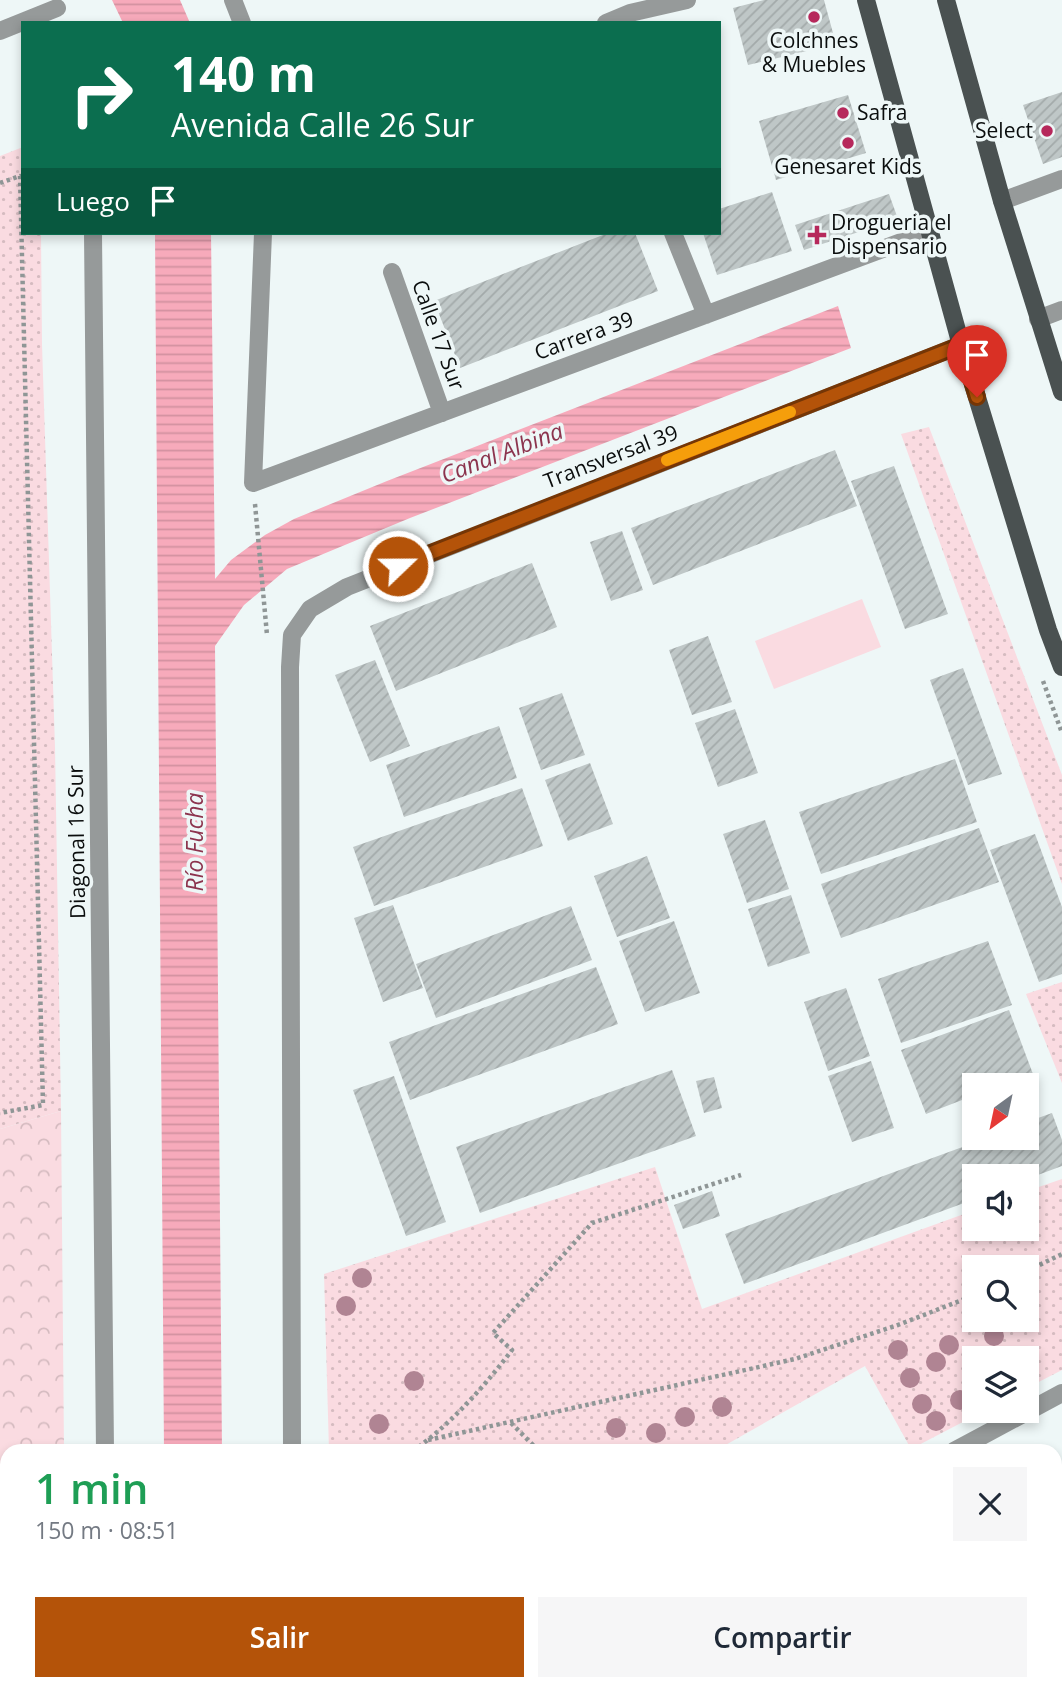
<!DOCTYPE html>
<html lang="es">
<meta charset="utf-8">
<style>
:root{--surface:#fff;--page:#f6f6f7;--text:#1f2937;--muted:#747a83;--accent:#b45309}
body{margin:0;font-family:"Open Sans",sans-serif;background:var(--page);color:var(--text);height:100vh;display:flex;flex-direction:column;font-size:26px;white-space:nowrap}
*{box-sizing:border-box;margin:0}
p{font-size:23px;color:var(--muted)}
.icon{flex:none;width:38px;height:38px;fill:none;stroke:currentColor;stroke-width:2;stroke-linecap:round;stroke-linejoin:round}
.map{position:relative;flex:1;overflow:hidden}
.side{position:absolute;left:0px;top:1444px;width:1062px;height:247px;display:flex;flex-direction:column;background:var(--surface);border-radius:21px 21px 0 0;box-shadow:0 4px 10px #0003}
.side>*{flex:none}
.hud{position:absolute;left:21px;top:21px;width:700px;height:214px;border-radius:0px;box-shadow:0 4px 10px #0003;background:#0b6e4f;color:#fff;overflow:hidden}
.needle{width:46px;rotate:213deg}
.controls{position:absolute;left:962px;top:1073px;display:grid;gap:14px}
.controls a{display:grid;place-items:center;width:77px;height:77px;border-radius:0px;background:var(--surface);box-shadow:0 4px 10px #0003;font-size:35px}
.pin{position:absolute;display:grid;place-items:center;width:60px;height:60px;color:#fff;margin:-72px -30px;border-radius:50% 50% 50% 0;rotate:-45deg;box-shadow:0 0 7px #0007}
.pin .icon{rotate:45deg}
.me{position:absolute;width:77px;margin:-38px;rotate:68deg;stroke-linejoin:round;filter:drop-shadow(0 0 5px #0008)}
.turn{display:flex;align-items:center;gap:24px;height:147px;padding:0 35px;font-size:32px}
.turn .icon{width:91px;height:91px;stroke-width:2.5}
.turn b{display:block;font-size:49px;line-height:60px}
.then{display:flex;align-items:center;height:66px;padding:0 35px;background:#0003;gap:14px;font-size:26px}
.round{display:grid;place-items:center;flex:none;width:74px;height:74px;border-radius:0px;background:var(--page)}
.summary{display:flex;align-items:center;justify-content:space-between;height:119px;padding:0 35px}
h1{font-size:42px;font-weight:600;line-height:52px;color:#1e9e55}
.action{display:flex;gap:14px;margin-top:auto;padding:14px 35px}
.action a{flex:1;height:80px;border-radius:0px;background:var(--accent);color:#fff;font-size:28px;font-weight:600;line-height:80px;text-align:center}
.action a+a{background:var(--page);color:var(--text)}
.map>svg:first-child{display:block}
</style>
<div class="map">
<svg width="1062" height="1689" viewBox="0 0 1062 1689">
<defs>
<pattern id="forest-crowns" width="20" height="18" patternUnits="userSpaceOnUse" patternTransform="scale(1.75)"><rect width="20" height="18" fill="#fadbe1"/><path d="M2 6a3 3 0 1 1 6 0M12 15a3 3 0 1 1 6 0" fill="none" stroke="#d5bbc0"/></pattern>
<pattern id="park-dots" width="8" height="8" patternUnits="userSpaceOnUse" patternTransform="scale(1.75)"><rect width="8" height="8" fill="#fadbe1"/><path d="M2 2h.1M6 6h.1" fill="none" stroke="#d5bbc0" stroke-width="1.8" stroke-linecap="round"/></pattern>
<pattern id="water-rules" width="6" height="5" patternUnits="userSpaceOnUse" patternTransform="scale(1.75)"><rect width="6" height="5" fill="#f7aabb"/><path d="M0 2.5h6" fill="none" stroke="#d291a0"/></pattern>
<pattern id="building-hatch" width="6" height="6" patternUnits="userSpaceOnUse" patternTransform="scale(1.75)"><rect width="6" height="6" fill="#bfc7c7"/><path d="M-1 1l2-2M0 6l6-6M5 7l2-2" fill="none" stroke="#a3aaaa"/></pattern>
</defs>
<rect width="100%" height="100%" fill="#eef7f7"/>
<path fill="#fadbe1" d="M862,599L881,647L774,689L755,641Z"/>
<path fill="url(#forest-crowns)" d="M61,1111L64,1451H7V1578L0,1580V1129Z"/>
<path fill="url(#park-dots)" fill-rule="evenodd" d="M23,147V233H41L42,344L55,747L61,1111L0,1129V156Z
M929,427L1062,775V884L901,434Z
M1062,982V1083L1026,994Z
M655,1167L702,1309L975,1210V1228H1027V1191L1062,1179V1370L1027,1388V1358H975V1410L984,1411L911,1449L865,1366L715,1451H329L324,1274ZM975,1267H1027V1320H975Z"/>
<path fill="url(#water-rules)" d="M112,0H180L190,23H123Z
M155,233H211L215,579L231,560L265,535L294,519L387,481L838,306L851,348L410,518L287,569L244,605L215,646L222,1451H164Z"/>
<path fill="url(#building-hatch)" d="M764,0H824L836,44L748,65L733,8Z
M1062,92V157L1043,164L1023,105Z
M848,95L866,153L776,180L759,121Z
M772,192L792,251L717,275L703,233H719V209Z
M889,194L898,219L804,250L795,225Z
M608,233H635L658,291L460,368L434,301Z
M835,450L857,506L653,585L631,528Z
M894,466L948,614L905,629L851,481Z
M622,531L643,590L611,601L590,542Z
M532,563L557,627L396,691L370,626Z
M708,636L732,702L692,715L669,650Z
M375,660L410,746L370,762L335,675Z
M963,668L1002,774L968,785L930,680Z
M562,693L585,755L541,770L519,708Z
M735,709L758,773L718,787L695,723Z
M499,726L517,778L404,817L386,765Z
M955,759L977,822L821,874L799,812Z
M590,763L613,824L568,841L545,780Z
M522,788L543,846L374,906L353,847Z
M765,820L789,889L747,903L723,834Z
M979,828L999,882L841,938L821,884Z
M1035,834L1062,907V974L1039,982L990,850Z
M647,856L670,918L617,937L594,876Z
M791,895L810,953L768,967L748,909Z
M393,905L423,988L383,1002L354,918Z
M571,906L592,960L436,1018L416,964Z
M674,921L700,993L645,1012L619,941Z
M988,941L1012,1005L901,1043L878,979Z
M596,967L618,1024L410,1100L389,1042Z
M846,988L870,1056L828,1071L804,1002Z
M1009,1010L1033,1074L1002,1085H975V1095L926,1114L901,1050Z
M871,1061L894,1128L852,1142L828,1076Z
M672,1070L696,1136L480,1213L456,1147Z
M394,1076L446,1222L406,1236L353,1090Z
M714,1077L722,1108L704,1113L696,1081Z
M1052,1113L1062,1140V1166L1027,1179V1176H975V1199L744,1284L725,1234L987,1138H1027V1122Z
M712,1191L720,1216L683,1229L674,1205Z"/>
<g fill="none" stroke-linecap="round" stroke-linejoin="round">
<path stroke="#8f9696" stroke-width="4.5" stroke-dasharray="3.5 3.5" stroke-linecap="butt" d="M0,183L20,176L43,1105L0,1113
M255,504L267,635
M1043,681L1062,733
M1027,1271L1062,1254
M511,1423L539,1451
M428,1440L795,1359L898,1325L975,1295
M413,1451C452,1423 483,1388 512,1350L493,1333L592,1223L741,1175"/>
<path stroke="#969a9a" stroke-width="18" d="M233,0L242,23
M606,23L630,13L687,0
M0,31L57,8
M1002,201L1062,179
M93,233L105,1451
M263,233L253,483L931,231
M673,233L706,315
M392,272L442,413
M1038,319L1062,310
M292,1451L290,667L292,635L310,609L347,587L961,345
M954,1451L1062,1393
M0,1608L7,1606
M293,1684V1689
M556,1684L559,1689
M905,1684L906,1689
M105,1689V1684
M509,1689L519,1684"/>
<path stroke="#4a5151" stroke-width="18" d="M866,0L961,345L1048,630L1062,667
M946,0L1002,201L1062,392"/>
</g>
<g fill="#b08493">
<circle cx="362" cy="1278" r="10"/>
<circle cx="346" cy="1306" r="10"/>
<circle cx="994" cy="1336" r="10"/>
<circle cx="949" cy="1345" r="10"/>
<circle cx="898" cy="1350" r="10"/>
<circle cx="936" cy="1362" r="10"/>
<circle cx="910" cy="1378" r="10"/>
<circle cx="414" cy="1381" r="10"/>
<circle cx="960" cy="1400" r="10"/>
<circle cx="922" cy="1404" r="10"/>
<circle cx="722" cy="1407" r="10"/>
<circle cx="685" cy="1417" r="10"/>
<circle cx="936" cy="1421" r="10"/>
<circle cx="379" cy="1424" r="10"/>
<circle cx="616" cy="1428" r="10"/>
<circle cx="656" cy="1433" r="10"/>
</g>
<g fill="none" stroke-linecap="round" stroke-linejoin="round">
<defs>
<path id="route" d="M398,566L961,345L977,397"/>
</defs>
<use href="#route" stroke="#753606" stroke-width="18"/>
<use href="#route" stroke="#b45309" stroke-width="12"/>
<path stroke="#f59e0b" stroke-width="12" d="M667,460L790,412"/>
</g>
<g fill="#b6285b" stroke="#eef7f7" stroke-width="2.5">
<circle cx="814" cy="17" r="7"/>
<circle cx="843" cy="113" r="7"/>
<circle cx="1047" cy="131" r="7"/>
<circle cx="848" cy="143" r="7"/>
<path d="M813.5 224.5h7v7h7v7h-7v7h-7v-7h-7v-7h7z"/>
</g>
<g text-anchor="middle" stroke-width="7" stroke-linejoin="round" paint-order="stroke">
<g font-size="21" fill="#0a0d0d" stroke="#eef7f7">
<text x="814" y="48">Colchnes<tspan x="814" dy="24">&amp; Muebles</tspan></text>
<text x="857" y="120" text-anchor="start">Safra</text>
<text x="1033" y="138" text-anchor="end">Select</text>
<text x="848" y="174">Genesaret Kids</text>
<text x="831" y="230" text-anchor="start">Drogueria el<tspan x="831" dy="24">Dispensario</tspan></text>
</g>
<g font-size="21" fill="#0a0d0d" stroke="#eef7f7">
<text transform="translate(438 335) rotate(70)" y="7">Calle 17 Sur</text>
<text transform="translate(584 336) rotate(-20)" y="7">Carrera 39</text>
<text transform="translate(611 457) rotate(-21)" y="7">Transversal 39</text>
<text transform="translate(77 842) rotate(-91)" y="7">Diagonal 16 Sur</text>
</g>
<g font-size="23" font-style="italic" fill="#8c344e" stroke="#eef7f7">
<text transform="translate(502 453) rotate(-21)" y="8">Canal Albina</text>
<text transform="translate(195 842) rotate(-90)" y="8">Río Fucha</text>
</g>
</g>
</svg>
<div class="controls">
<a><svg class="needle" viewBox="-14 -14 28 28"><path d="M0-13l5 13h-10z" fill="#e53935"/><path d="M0 13l5-13h-10z" fill="#747a83"/></svg></a>
<a><svg class="icon" aria-label="sound" viewBox="0 0 24 24"><path d="M4 9h4l5-4v14l-5-4H4zM17 9q2 3 0 6"/></svg></a>
<a><svg class="icon" aria-label="search" viewBox="0 0 24 24"><circle cx="10" cy="10" r="6"/><path d="M15 15l6 6"/></svg></a>
<a><svg class="icon" aria-label="layers" viewBox="0 0 24 24"><path d="M12 4l9 5-9 5-9-5zM3 14l9 5 9-5"/></svg></a>
</div>
<div class="pin" style="left:977px;top:397px;background:#d93025"><svg class="icon" aria-label="arrive" viewBox="0 0 24 24"><path d="M6 21V4h12l-3 4 3 4H6"/></svg></div>
<svg class="me" style="left:398px;top:566px" viewBox="-20 -20 40 40"><circle r="17" fill="#b45309" stroke="#fff" stroke-width="3"/><path d="M0-11L8 9 0 5-8 9z" fill="#fff"/></svg>
<div class="hud">
<div class="turn"><svg class="icon" aria-label="right" viewBox="0 0 24 24"><path d="M7 20v-9h11M14 6l5 5-5 5"/></svg><div><b>140 m</b>Avenida Calle 26 Sur</div></div>
<div class="then">Luego<svg class="icon" aria-label="arrive" viewBox="0 0 24 24"><path d="M6 21V4h12l-3 4 3 4H6"/></svg></div>
</div>
<section class="side">
<div class="summary"><div><h1>1 min</h1><p>150 m · 08:51</p></div><a class="round"><svg class="icon" aria-label="close" viewBox="0 0 24 24"><path d="M6 6l12 12M18 6L6 18"/></svg></a></div>
<div class="action"><a>Salir</a><a>Compartir</a></div>
</section>
</div>
